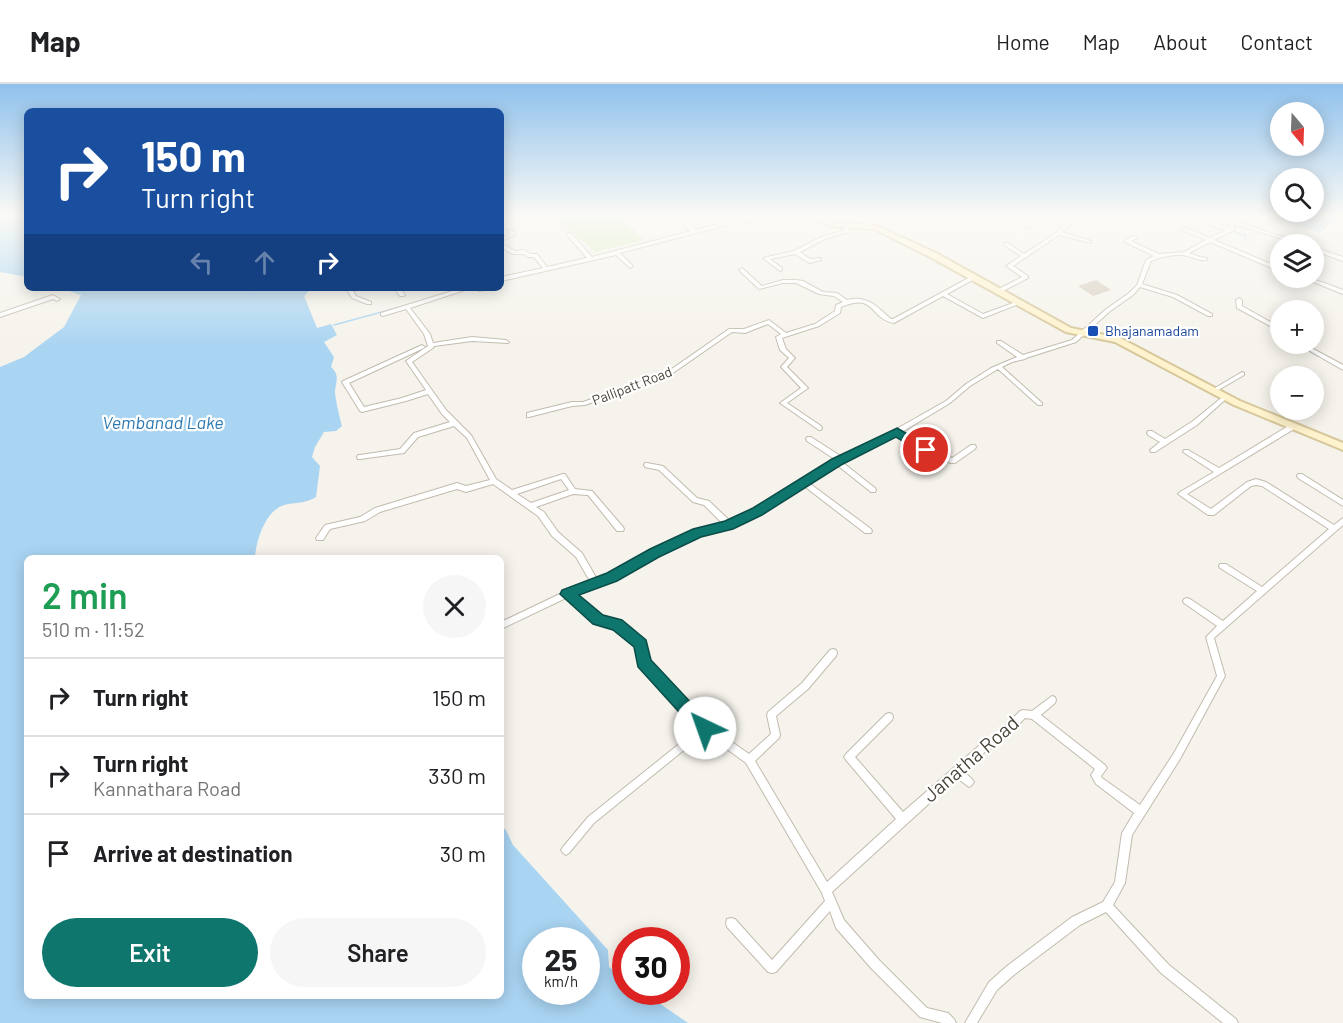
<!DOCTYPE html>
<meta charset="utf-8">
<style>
:root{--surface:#fff;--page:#f6f6f6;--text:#202124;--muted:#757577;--line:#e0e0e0;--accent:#0f766e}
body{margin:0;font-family:Barlow,sans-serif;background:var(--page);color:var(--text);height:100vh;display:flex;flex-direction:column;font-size:22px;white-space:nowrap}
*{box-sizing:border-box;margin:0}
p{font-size:20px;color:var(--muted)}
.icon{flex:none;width:33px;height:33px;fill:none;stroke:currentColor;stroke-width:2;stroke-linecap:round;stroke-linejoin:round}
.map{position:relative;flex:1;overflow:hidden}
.panel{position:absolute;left:24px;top:471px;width:480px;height:444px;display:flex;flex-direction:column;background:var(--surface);border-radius:9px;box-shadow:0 3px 15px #0003}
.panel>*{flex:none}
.hud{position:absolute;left:24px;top:24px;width:480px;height:183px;border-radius:9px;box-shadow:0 3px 15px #0003;background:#1a4fa0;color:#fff;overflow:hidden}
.needle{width:39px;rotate:161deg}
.controls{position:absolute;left:1270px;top:18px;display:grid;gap:12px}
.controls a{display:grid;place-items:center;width:54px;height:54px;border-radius:50%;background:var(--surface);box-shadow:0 3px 15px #0003;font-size:30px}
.speed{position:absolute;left:522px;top:843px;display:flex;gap:12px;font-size:30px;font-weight:700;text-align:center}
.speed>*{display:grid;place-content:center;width:78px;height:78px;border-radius:50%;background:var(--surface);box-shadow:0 3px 15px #0003;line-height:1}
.speed small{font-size:15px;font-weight:400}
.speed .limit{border:9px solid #d22;background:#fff;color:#111}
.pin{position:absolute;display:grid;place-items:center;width:51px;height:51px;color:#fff;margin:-26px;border:3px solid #fff;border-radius:50%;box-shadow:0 2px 6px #0007}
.me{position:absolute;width:66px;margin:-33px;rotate:318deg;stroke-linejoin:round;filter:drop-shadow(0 0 4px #0008)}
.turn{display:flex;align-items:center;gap:21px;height:126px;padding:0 18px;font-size:27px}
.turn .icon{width:78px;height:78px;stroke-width:2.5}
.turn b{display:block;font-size:42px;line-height:51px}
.lanes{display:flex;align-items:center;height:57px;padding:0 18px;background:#0003;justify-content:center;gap:30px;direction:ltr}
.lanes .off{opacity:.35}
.round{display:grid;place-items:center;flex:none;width:63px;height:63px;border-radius:32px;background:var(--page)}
.summary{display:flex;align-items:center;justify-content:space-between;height:102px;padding:0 18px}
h1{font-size:36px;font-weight:600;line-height:45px;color:#1e9e55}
.cta{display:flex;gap:12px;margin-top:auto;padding:12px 18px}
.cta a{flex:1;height:69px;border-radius:36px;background:var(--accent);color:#fff;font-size:24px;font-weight:600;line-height:69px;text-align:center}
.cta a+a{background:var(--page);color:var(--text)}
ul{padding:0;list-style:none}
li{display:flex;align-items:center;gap:18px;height:78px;padding:0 18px;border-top:2px solid var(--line)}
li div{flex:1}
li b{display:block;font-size:22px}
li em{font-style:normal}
header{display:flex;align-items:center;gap:36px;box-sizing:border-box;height:84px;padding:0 30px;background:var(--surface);border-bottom:2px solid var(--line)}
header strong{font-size:28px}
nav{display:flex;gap:33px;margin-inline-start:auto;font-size:21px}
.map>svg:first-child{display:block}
</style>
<header>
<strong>Map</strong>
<nav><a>Home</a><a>Map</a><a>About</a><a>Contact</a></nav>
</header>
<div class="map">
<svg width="1343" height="939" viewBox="0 0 1343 939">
<rect width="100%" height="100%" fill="#f6f3ec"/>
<path fill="#d2eab5" d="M552,131H618L644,156L595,168Z"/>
<path fill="#a9d4f2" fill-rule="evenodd" d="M0,131H27V193L0,188Z
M1265,131H1343V133L1340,132L1321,148Z
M60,204H308L309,207L304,212L317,244L331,240L337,251L324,258L334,273L331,283C340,291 336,297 335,307C335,314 340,335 342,342L336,347L324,348L315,363L312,373L320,382L316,413C305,420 296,418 284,421C265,427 256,457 255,474H27V912H501V742L506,746L513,761L608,866L609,883L625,895L626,908H643L688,939H0V283L24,273L64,243L81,211ZM536,856H586V908H536Z"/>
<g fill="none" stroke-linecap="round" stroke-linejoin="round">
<path stroke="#a9d4f2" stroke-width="1.5" d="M1233,140L1236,143L1233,147L1246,152L1245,155
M334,241L415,219
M1297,260L1318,272"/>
</g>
<path fill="#d8cfc1" d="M1096,196L1111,206L1093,212L1078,202Z"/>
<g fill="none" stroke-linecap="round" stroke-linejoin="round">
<defs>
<path id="street" d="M672,131H678L696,146L751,131H760L751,134L764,140L762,141L746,136L620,169L633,182L630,184L616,171L501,197V193L543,184L534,173H528L523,170H512L501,163V159L515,167L524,166L531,170H537L547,183L587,174L567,151V150L569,149H571L592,173L691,147Z
M880,131H886L868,143H864V141Z
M919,131H926L919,134L917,133Z
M940,131H962L960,132Z
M984,131H996L994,132Z
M1004,131H1010L1030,143L1026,144Z
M1069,131H1073L1074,136L1062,148L1091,157V159L1059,151L1013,182L1028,192V194L1001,208H997V206L1022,193L1006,182L1021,172L1004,161V159H1008L1024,170L1053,151L1070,136Z
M1184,131H1189L1230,144V131H1234V137L1306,160H1299L1234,140V145L1233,147L1214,156L1281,184V188L1210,158L1189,169L1200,173L1207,174V176C1199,177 1195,174 1187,172C1177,169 1161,173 1151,177L1142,200L1177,211L1212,230V232H1208L1173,213L1140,203L1133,211L1109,228L1076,258L1026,274L1025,275L1012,278L1002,283L1042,319V321H1038L998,285L970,302L950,319L902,348L928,364L952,374L971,361H975L976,363L975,365L955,379H951L924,368L897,351L842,378L875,404L876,406L875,408H871L837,381L809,399L871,445L872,447L871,449H865L804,402L761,429L732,443L700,450L657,471L631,488L599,503L574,511L601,533L620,538L644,557L647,577L708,641L749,670L771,650L767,631L768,628L802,599L830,566L833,565L836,566L837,569L836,572L808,605L776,632L780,651L779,654L755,677L827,798L896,735L846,676L844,673L846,670L886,630L889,629L892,630L893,633L892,636L855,673L903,728L981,660L990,657L1020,627L1023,626L1032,627L1052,612L1055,613L1056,616L1055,619L1041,631L1105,681L1107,684L1101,692L1102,694L1140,721L1174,669L1217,592L1206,553L1217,542L1184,519L1183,517L1184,515L1187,514L1190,515L1223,537L1257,507L1220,484L1219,482L1220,480H1226L1262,503L1329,445L1262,402L1256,401L1251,402L1214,431H1208L1178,410L1180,408L1214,388L1183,368L1184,366H1188L1219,384L1290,341H1294L1295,343L1294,345L1187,410L1211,425L1247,398L1256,395L1266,398L1334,441L1343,434V441L1214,554L1225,592L1180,675L1132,751L1125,799L1113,821L1169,881L1236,935L1238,939H1223L1161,889L1106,828L1080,841L1015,890L997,906L977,939H965L989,898L1007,882L1072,833L1103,818L1115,798L1122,749L1134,729L1096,700L1091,691L1095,685L1032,635L1025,634L996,663L987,666L963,687L972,695L974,698L972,701L969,703L957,694L832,808L844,836L879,876L927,924L948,929L954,935L956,939H942L920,933L871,884L836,844L830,827L776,888L772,889L768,888L727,843L726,839L727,835L731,834L735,835L772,876L825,817L822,809L746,679L705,649L594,739L569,769L566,771L563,769L561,766L563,763L588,733L699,644L640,581L637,562L615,543L596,538L566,514L501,545V538L564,508L591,499L576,473L552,452L538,432L493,400L466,408L457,405L380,428L365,437L330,445L323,456H317L316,454L325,441L360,433L375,424L457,399L466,402L490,396L467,354L454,342L418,353L404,369L360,375H358L357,373L358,371H360L400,365L414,349L450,338L442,330L428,310L406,317L362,328L360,327L342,298L343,297L422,261L425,263L424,264L349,299L364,323L402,314L426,306L406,277L428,262L424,250L406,225L383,232L381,231V229L462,204H471L410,224L430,250L433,259L472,253L506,256L509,258L508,259L472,257L434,262L433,264L412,278L446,326L471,351L496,395L512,406L563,390H565L575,405L592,407L623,443L624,445L623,447H617L588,411L573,410L536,423L544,428L558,448L582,469L598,497L625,484L651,467L695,446L723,440L704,421L693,418L659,386L645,383L644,381L645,379H647L663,382L697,414L709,417L730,437L755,425L836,376L807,357L806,355L807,353H811L842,373L884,352L946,317L966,300L991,284L1017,273L997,259V257H1001L1023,271L1072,256L1105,226L1129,209L1137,201L1146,176L1154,172L1125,158V156L1133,152H1137V154L1131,157L1159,170L1184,168L1206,156L1182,146V144H1186L1210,154L1226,146L1184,133ZM561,395L569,406L531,419L517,410Z
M845,142L849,143V148L825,155L800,168L810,175L821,174V176L809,179L795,170L770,175L782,184V186L780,187L763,174L794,167L821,153L845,146Z
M508,146H512L516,150L501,157V154L511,150L508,147Z
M1314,163L1343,173V177L1314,167Z
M742,184L762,202L783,196H796L803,197L823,208L837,209L847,216C868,211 876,222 891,235H893L974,191L976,192V194L947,210L983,230L1016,218L1021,219L983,234L943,212L894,239C868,234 876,208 841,223L840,229L819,242L782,254L786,265L795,274L787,283L808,304L787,319L821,342L822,344L821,346H819L780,319L801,304L781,283L789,274L780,266L776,253L781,250L768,240L745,249L732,248L670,291L585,321L572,322L529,333H527V329L572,318H583L666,289L729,245H744L769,236L786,249L815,240L835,227L836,221L843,218L834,212L819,210L796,199H783L759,205L740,187L739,186Z
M1293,194C1311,192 1327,200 1343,206V210L1313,198L1296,196Z
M352,204H364L353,207L356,212L371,218V220H367L352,214L347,206Z
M394,204H400L405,211L404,212H400Z
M478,204H484V206L479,207Z
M53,211L60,215L57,217L53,215L0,233V229Z
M1239,214L1242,216V222L1281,244V248L1237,224L1236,216Z
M1298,260H1304L1343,281V286Z
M1242,288L1244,289V291L1215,308L1213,309L1210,307Z
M1225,311L1228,313L1227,314L1197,341L1155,368H1151L1150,366L1160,358L1148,351L1147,349L1148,347H1152L1165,355L1193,337Z
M1298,390H1302L1343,416V422L1298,394L1297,392Z"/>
<path id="secondary" d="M809,131H818L832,138L877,142L936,169L1071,244L1120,254L1240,317L1343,359V366L1234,321L1115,258L1066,248L930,173L874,145L831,142Z"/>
</defs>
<use href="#street" stroke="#c2bbae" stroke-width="2"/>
<use href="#secondary" stroke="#d6c79b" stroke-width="4"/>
<use href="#street" fill="#fff" fill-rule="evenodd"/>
<use href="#secondary" fill="#fff3cd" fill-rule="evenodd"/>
</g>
<linearGradient id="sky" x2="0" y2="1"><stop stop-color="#8fc1ec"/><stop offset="0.5" stop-color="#fbfaf6"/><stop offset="1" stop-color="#fbfaf6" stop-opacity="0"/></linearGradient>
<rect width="1343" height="263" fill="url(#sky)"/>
<path fill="#0f766e" stroke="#0a4d48" stroke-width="1.5" d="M897,344L930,363V369H922L896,353L841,381L762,431L733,445L701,453L659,473L617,497L579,511L603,531L622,536L646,556L651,576L710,639L713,644L710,650L705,652L699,650L638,583L634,563L613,546L593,540L560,510L562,506L607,489L650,465L693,445L725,437L753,424L832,375Z"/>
<rect fill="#1a4fb4" stroke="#fff" stroke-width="2" x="1087" y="241" width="12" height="12" rx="3"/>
<g text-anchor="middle" stroke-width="4.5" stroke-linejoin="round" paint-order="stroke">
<g font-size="14" fill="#164399" stroke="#fff" text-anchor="start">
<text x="1105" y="252">Bhajanamadam</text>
</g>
<g font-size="14" fill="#4b4439" stroke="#fff">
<text transform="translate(632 302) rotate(-21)" y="5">Pallipatt Road</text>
</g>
<g font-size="18" font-style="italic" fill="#2e7ab2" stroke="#fff">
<text x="163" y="345">Vembanad Lake</text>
</g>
<g font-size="20" fill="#4b4439" stroke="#fff">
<text transform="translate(971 675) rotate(-41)" y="7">Janatha Road</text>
</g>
</g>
</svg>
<div class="controls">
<a><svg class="needle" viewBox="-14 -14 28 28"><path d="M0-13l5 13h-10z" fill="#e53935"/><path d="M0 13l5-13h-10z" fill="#757577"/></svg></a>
<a><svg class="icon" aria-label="search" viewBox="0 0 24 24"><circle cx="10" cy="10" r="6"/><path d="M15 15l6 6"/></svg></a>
<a><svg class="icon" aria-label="layers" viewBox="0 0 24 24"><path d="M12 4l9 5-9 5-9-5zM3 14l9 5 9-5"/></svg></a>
<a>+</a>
<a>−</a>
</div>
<div class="speed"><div>25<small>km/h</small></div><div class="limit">30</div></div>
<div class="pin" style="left:926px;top:366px;background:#d93025"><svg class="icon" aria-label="arrive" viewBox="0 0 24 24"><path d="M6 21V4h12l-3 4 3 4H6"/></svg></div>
<svg class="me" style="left:705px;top:644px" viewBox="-20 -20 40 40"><circle r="19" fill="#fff"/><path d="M0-13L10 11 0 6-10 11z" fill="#0f766e"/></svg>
<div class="hud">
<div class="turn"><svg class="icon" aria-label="right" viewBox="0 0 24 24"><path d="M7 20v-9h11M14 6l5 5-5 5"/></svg><div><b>150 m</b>Turn right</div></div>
<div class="lanes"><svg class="icon off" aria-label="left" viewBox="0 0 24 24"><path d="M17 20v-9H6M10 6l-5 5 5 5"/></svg><svg class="icon off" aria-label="ahead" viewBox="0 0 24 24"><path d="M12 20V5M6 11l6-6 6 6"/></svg><svg class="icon" aria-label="right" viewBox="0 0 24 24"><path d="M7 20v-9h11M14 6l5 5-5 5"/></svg></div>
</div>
<section class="panel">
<div class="summary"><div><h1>2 min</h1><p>510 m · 11:52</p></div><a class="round"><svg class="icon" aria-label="close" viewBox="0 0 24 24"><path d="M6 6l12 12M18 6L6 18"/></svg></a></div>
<ul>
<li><svg class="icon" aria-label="right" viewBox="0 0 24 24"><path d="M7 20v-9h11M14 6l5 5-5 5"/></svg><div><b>Turn right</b></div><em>150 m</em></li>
<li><svg class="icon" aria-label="right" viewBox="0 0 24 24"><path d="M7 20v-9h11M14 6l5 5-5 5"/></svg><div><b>Turn right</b><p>Kannathara Road</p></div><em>330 m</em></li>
<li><svg class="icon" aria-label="arrive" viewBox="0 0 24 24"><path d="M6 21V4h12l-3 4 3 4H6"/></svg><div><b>Arrive at destination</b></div><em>30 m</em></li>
</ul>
<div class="cta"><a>Exit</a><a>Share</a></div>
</section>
</div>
